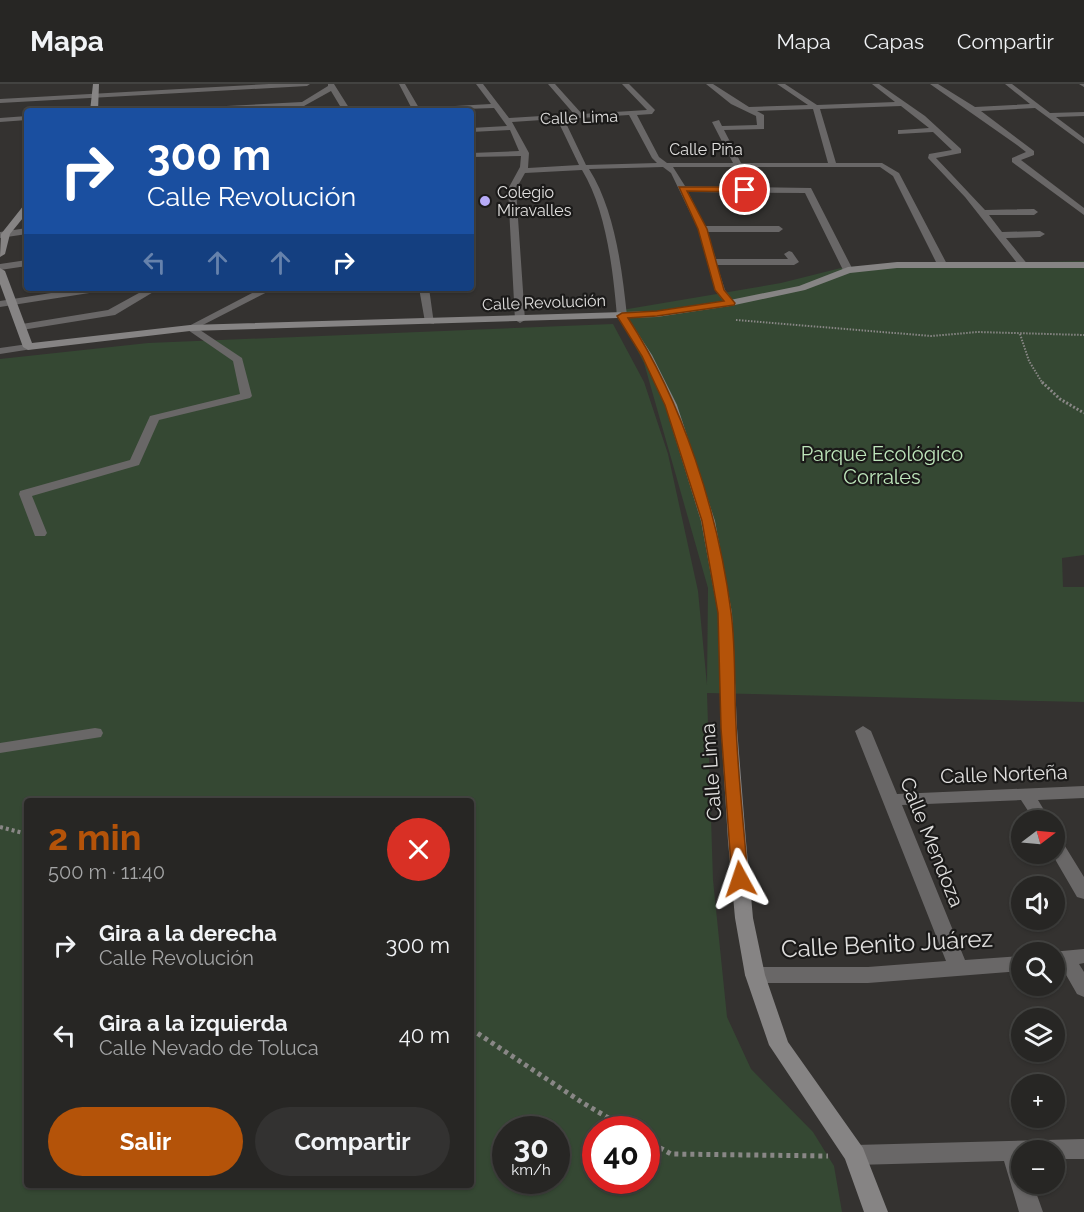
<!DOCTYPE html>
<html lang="es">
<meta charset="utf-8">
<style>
:root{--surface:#272624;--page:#333231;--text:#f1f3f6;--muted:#a4a5a6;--line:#434341;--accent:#b45309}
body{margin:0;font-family:Raleway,sans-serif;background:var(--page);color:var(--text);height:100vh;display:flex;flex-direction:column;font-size:22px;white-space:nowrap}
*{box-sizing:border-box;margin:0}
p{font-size:20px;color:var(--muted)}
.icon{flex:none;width:33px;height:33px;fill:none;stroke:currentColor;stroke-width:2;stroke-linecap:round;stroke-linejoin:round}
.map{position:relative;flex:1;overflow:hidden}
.side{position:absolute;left:24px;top:714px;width:450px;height:390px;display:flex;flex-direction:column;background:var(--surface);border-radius:6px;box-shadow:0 2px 4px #0004,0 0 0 2px var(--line)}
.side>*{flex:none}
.top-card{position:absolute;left:24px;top:24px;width:450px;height:183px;border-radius:6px;box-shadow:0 2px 4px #0004,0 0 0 2px var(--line);background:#1a4fa0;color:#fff;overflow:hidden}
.needle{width:39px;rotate:74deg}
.controls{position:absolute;left:1011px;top:726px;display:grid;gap:12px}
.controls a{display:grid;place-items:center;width:54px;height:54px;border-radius:50%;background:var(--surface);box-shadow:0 2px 4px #0004,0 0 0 2px var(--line);font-size:30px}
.speed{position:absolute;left:492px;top:1032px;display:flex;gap:12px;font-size:30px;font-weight:700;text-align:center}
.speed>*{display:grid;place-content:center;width:78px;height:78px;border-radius:50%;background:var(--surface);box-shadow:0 2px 4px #0004,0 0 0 2px var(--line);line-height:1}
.speed small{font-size:15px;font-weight:400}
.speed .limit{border:9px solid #d22;background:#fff;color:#111}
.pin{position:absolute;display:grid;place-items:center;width:51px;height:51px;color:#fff;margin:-26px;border:3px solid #fff;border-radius:50%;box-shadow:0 2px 6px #0007}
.me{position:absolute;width:66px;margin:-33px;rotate:355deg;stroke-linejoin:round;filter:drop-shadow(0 0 4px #0008)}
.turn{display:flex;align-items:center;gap:21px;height:126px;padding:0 24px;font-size:27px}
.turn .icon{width:78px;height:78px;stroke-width:2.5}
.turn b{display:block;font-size:42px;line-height:51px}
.lanes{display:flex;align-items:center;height:57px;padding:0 24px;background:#0003;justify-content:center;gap:30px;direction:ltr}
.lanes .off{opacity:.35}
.round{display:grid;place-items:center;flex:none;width:63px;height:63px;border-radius:32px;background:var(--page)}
.headline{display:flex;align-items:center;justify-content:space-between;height:102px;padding:0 24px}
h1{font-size:36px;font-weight:700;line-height:45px;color:var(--accent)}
.primary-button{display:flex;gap:12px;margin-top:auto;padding:12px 24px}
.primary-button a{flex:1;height:69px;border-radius:36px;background:var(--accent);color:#fff;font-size:24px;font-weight:700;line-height:69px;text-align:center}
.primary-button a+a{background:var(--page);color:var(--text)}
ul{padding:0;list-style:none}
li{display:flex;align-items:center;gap:18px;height:90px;padding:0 24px}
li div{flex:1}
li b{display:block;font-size:22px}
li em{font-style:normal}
header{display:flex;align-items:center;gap:36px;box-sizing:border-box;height:84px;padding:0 30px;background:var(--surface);border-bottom:2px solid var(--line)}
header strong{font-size:28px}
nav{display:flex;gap:33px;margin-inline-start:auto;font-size:21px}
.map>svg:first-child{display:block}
</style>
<header>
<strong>Mapa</strong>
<nav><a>Mapa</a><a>Capas</a><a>Compartir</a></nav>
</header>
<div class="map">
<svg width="1084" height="1128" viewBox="0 0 1084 1128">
<rect width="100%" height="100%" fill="#343230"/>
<path fill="#354833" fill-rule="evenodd" d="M1084,177V471L1062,474L1063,503H1084V618L707,609L713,796L727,933L751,985L813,1048L834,1082L842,1128H0V275L148,259L613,240L644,298L668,370L698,507L707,601L708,504L644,279L616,227L781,199L845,183ZM27,717H471V1101H27ZM506,1046H556V1096H506ZM596,1046H646V1096H596Z"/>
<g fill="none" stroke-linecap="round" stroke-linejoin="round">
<path stroke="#898786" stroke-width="2" stroke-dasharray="1.5 1.5" stroke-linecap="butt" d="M736,236L931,252L978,248L1084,251
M1020,250L1029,277L1043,300"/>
<path stroke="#898786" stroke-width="3" stroke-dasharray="2 2" stroke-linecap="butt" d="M1042,298L1060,315L1084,329"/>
<path stroke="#898786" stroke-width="4" stroke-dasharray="3 3" stroke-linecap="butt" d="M0,743L27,750"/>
<path stroke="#898786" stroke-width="5" stroke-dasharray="4 4" stroke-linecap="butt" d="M471,945L583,1019L629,1046
M646,1056L671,1070L828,1072"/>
<path fill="#696767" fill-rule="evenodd" d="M269,0H310L307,2L0,19V15Z
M328,0H334L351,27H343L331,7L304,22L163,27L167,25L302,18L328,2Z
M399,0H405L419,24L491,20L476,0H483L509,34L574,30L548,0H555L582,30L647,26L622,0H629L655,26L652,30L637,31L659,73L667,79H733L712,38L719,36L722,42L757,41L756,32L731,20L706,0H713L749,23L808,21L777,0H785L817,21L895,18L872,0H879L925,32L961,65V69L936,74L985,126L1034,125L1038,128L1034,131H989L1002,148L1040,147L1045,150L1040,153L1006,154L1029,182L1021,184L965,113L928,74L929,70L952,66L933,48L898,50V46H901L929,44L901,22L820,25L836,79H882L899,89L948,182L946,184L938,182L893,92L880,83H673L685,102L811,104L853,186L848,189L843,186L805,109L688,108L705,142H779L783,145L779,148H707L716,175H788L784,170L789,167L792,168L799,178L794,181H717L725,206L735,219L726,221L715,206L698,145L671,89L663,83L589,85C615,126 622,185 627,232L622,235L617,232C613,186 606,125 582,86L525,89L516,105L525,236L520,239L515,236L508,105L520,83L521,72L471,73V69L519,67L510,46L471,48V44L507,42L494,24L405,27L412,25ZM813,25L828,79H741L724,46L764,45V31L757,27ZM629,31L652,74L657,79L586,81L564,35ZM557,35L579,81L528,84L529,69L512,38Z
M930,0H938L975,23L1030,20L1005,0H1012L1050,29L1084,28V32L1056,33L1084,54V60L1035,24L981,27L1034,67V71L1021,76L1084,124V131L1012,78V74L1026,68L1017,61Z
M1079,0H1084V3Z
M27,32V36L0,38V34Z
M27,144V150L0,154V148Z
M27,176V182L0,186V180Z
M83,204H107L102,207L0,223V217Z
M148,204H160L115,231L22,246L17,243L22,240L108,226Z
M262,204H275L197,244L242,274L252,312L250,314L159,336L139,381L32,412L47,449L45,452H35L19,410L20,407L130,376L150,332L240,310L233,277L185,244Z
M419,204H429L434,240L425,238Z
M28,260L32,261V265L0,270V264Z
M863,642L871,647L897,710L1084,702V714L1038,716L1050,736H1034L1021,716L902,721L965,876L1022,872V887L868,899H755L748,896L745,891L748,886L755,883H868L946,877L855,647Z
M95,644L101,645L103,649L101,653L0,669V659Z
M1054,752L1060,754L1084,793V815L1077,813L1052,770H1054Z
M1084,865V879L1079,880L1084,888V913L1077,910L1061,882H1054V868H1051Z
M1084,1055V1075H1054V1066H1022V1100H1033L1043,1128H1019L1004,1077L855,1081L847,1078L844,1071L847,1064L855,1061Z"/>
<path fill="#868484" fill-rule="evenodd" d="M93,0H99L98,27H90Z
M27,120V129L10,150L5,170L0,173L1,150L24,121Z
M897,178H1084V184H897L850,189L805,206L730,222L657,233L628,234L652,271L677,321L715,437L732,529L737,644L746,757L753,834L765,891L788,958L863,1064L888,1128H864L845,1075L769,961L745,891L735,834L728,757L721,644L718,529L701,437L665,321L642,271L618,234L190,247L28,266L23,263L0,200V184L5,187L32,259L190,241L657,227L730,216L799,202L848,183Z"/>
</g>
<path fill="#b45309" stroke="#753606" stroke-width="1.5" d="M679,103H745L749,106L745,108L687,107L707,145L724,206L735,219L734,221L657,232L628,234C683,319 718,428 731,528C736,565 734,604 736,641C738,693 744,744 748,795L746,800H734L732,795L721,644L718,529L702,437L665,321L642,272L617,232L622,229L657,227L724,217L715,206L698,145Z"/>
<circle fill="#b7abf8" stroke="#1b1a19" stroke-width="2" cx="485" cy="117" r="6"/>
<g text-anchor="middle" stroke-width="4.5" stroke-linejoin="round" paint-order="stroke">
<g font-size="16" fill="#e0dfde" stroke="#1b1a19">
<text transform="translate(579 33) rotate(-2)" y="6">Calle Lima</text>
<text x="706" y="71">Calle Piña</text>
<text transform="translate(544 218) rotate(-2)" y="6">Calle Revolución</text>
</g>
<g font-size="16" fill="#e0dfde" stroke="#1b1a19" text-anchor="start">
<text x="497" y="114">Colegio<tspan x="497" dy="18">Miravalles</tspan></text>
</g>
<g font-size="20" fill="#bee6bb" stroke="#1b1a19">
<text x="882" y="377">Parque Ecológico<tspan x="882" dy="23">Corrales</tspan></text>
</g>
<g font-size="20" fill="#e0dfde" stroke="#1b1a19">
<text transform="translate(711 688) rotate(-94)" y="7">Calle Lima</text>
<text transform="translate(1004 690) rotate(-2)" y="7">Calle Norteña</text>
<text transform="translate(932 758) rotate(68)" y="7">Calle Mendoza</text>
</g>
<g font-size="24" fill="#e0dfde" stroke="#1b1a19">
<text transform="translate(887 860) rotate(-3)" y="8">Calle Benito Juárez</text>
</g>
</g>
</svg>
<div class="controls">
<a><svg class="needle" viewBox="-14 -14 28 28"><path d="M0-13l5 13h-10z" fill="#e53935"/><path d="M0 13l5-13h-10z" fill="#a4a5a6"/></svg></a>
<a><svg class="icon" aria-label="sound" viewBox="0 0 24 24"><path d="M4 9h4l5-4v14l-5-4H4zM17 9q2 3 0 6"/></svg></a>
<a><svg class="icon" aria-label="search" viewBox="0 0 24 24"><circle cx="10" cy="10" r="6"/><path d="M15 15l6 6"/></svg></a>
<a><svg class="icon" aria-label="layers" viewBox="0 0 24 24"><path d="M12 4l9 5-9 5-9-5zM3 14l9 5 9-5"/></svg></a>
<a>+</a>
<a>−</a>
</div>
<div class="speed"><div>30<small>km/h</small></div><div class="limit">40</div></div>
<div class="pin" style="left:745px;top:106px;background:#d93025"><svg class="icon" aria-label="arrive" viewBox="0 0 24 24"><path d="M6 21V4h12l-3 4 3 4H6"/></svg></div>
<svg class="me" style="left:740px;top:795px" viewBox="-20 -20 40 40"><path d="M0-17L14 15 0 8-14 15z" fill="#b45309" stroke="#fff" stroke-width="4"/></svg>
<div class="top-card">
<div class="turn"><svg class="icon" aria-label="right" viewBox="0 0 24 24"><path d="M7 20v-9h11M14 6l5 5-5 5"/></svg><div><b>300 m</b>Calle Revolución</div></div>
<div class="lanes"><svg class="icon off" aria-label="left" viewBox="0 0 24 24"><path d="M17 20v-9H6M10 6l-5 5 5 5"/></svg><svg class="icon off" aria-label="ahead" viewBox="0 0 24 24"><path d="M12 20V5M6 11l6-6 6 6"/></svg><svg class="icon off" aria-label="ahead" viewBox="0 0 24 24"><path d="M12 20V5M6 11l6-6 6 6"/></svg><svg class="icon" aria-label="right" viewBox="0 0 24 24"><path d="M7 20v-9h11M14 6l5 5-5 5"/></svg></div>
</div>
<section class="side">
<div class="headline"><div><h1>2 min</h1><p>500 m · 11:40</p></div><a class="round" style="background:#d93025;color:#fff"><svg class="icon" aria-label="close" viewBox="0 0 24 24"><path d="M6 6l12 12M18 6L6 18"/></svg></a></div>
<ul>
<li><svg class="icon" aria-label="right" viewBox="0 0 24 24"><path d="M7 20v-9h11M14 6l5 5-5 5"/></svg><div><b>Gira a la derecha</b><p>Calle Revolución</p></div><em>300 m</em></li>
<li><svg class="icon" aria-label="left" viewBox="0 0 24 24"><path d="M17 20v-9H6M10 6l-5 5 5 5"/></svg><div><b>Gira a la izquierda</b><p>Calle Nevado de Toluca</p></div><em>40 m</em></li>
</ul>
<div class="primary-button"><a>Salir</a><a>Compartir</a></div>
</section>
</div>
